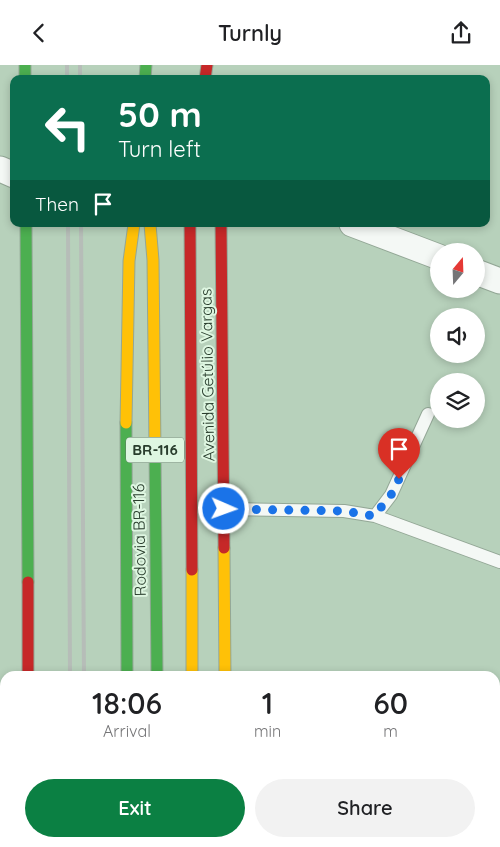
<!DOCTYPE html>
<meta charset="utf-8">
<style>
:root{--surface:#fff;--page:#f2f2f2;--text:#202124;--muted:#757577;--accent:#0b8043}
body{margin:0;font-family:Quicksand,sans-serif;background:var(--page);color:var(--text);height:100vh;display:flex;flex-direction:column;font-size:19px;white-space:nowrap}
*{box-sizing:border-box;margin:0}
p{font-size:16px;color:var(--muted)}
.icon{flex:none;width:28px;height:28px;fill:none;stroke:currentColor;stroke-width:2;stroke-linecap:round;stroke-linejoin:round}
.map{position:relative;flex:1;overflow:hidden}
.panel{position:absolute;left:0px;top:606px;width:500px;height:176px;display:flex;flex-direction:column;background:var(--surface);border-radius:15px 15px 0 0;box-shadow:0 2px 8px #0003}
.panel>*{flex:none}
.banner{position:absolute;left:10px;top:10px;width:480px;height:152px;border-radius:10px;box-shadow:0 2px 8px #0003;background:#0b6e4f;color:#fff;overflow:hidden}
.needle{width:32px;rotate:19deg}
.controls{position:absolute;left:430px;top:178px;display:grid;gap:10px}
.controls a{display:grid;place-items:center;width:55px;height:55px;border-radius:50%;background:var(--surface);box-shadow:0 2px 8px #0003;font-size:25px}
.pin{position:absolute;display:grid;place-items:center;width:42px;height:42px;color:#fff;margin:-51px -21px;border-radius:50% 50% 50% 0;rotate:-45deg;box-shadow:0 0 5px #0007}
.pin .icon{rotate:45deg}
.me{position:absolute;width:55px;margin:-28px;rotate:92deg;stroke-linejoin:round;filter:drop-shadow(0 0 4px #0008)}
.turn{display:flex;align-items:center;gap:18px;height:105px;padding:0 25px;font-size:22px}
.turn .icon{width:65px;height:65px;stroke-width:2.5}
.turn b{display:block;font-size:35px;line-height:42px}
.then{display:flex;align-items:center;height:48px;padding:0 25px;background:#0003;gap:10px;font-size:19px}
.eta{display:flex;justify-content:space-evenly;align-items:center;height:85px;text-align:center}
.eta b{font-size:30px;font-weight:600;line-height:35px}
.action{display:flex;gap:10px;margin-top:auto;padding:10px 25px}
.action a{flex:1;height:58px;border-radius:30px;background:var(--accent);color:#fff;font-size:20px;font-weight:600;line-height:58px;text-align:center}
.action a+a{background:var(--page);color:var(--text)}
header{display:flex;justify-content:space-between;align-items:center;height:65px;padding:0 25px;background:var(--surface);font-size:22px;font-weight:600}
.map>svg:first-child{display:block}
</style>
<header><svg class="icon" aria-label="back" viewBox="0 0 24 24"><path d="M15 5l-7 7 7 7"/></svg>Turnly<svg class="icon" aria-label="share" viewBox="0 0 24 24"><path d="M12 15V3M7 8l5-5 5 5M5 13v7h14v-7"/></svg></header>
<div class="map">
<svg width="500" height="782" viewBox="0 0 500 782">
<rect width="100%" height="100%" fill="#b7d1bb"/>
<g fill="none" stroke-linecap="round" stroke-linejoin="round">
<defs>
<path id="lane" d="M224,444L344,446L375,451L391,430L428,349
M375,451L500,497"/>
<path id="street" d="M0,104L14,110
M352,159L439,192
M476,207L500,216
M467,778L475,782
M439,782L442,778"/>
<path id="fast" d="M25,0V14
M145,14L146,0
M26,159L28,517
M126,358L127,611
M155,384L157,611
M194,778V782
M227,778V782"/>
<path id="slow" d="M150,159L153,195L155,384
M126,358L129,196L134,159
M224,483L225,611
M192,505V611
M30,778V782
M128,778V782
M160,778V782"/>
<path id="jam" d="M205,14L207,0
M190,159L192,505
M221,159L224,483
M28,517V611"/>
</defs>
<use href="#lane" stroke="#93a796" stroke-width="14"/>
<use href="#street" stroke="#93a796" stroke-width="27"/>
<use href="#fast" stroke="#93a796" stroke-width="13"/>
<use href="#slow" stroke="#93a796" stroke-width="13"/>
<use href="#jam" stroke="#93a796" stroke-width="13"/>
<use href="#lane" stroke="#f4f8f5" stroke-width="12"/>
<use href="#street" stroke="#f4f8f5" stroke-width="25"/>
<use href="#fast" stroke="#4caf50" stroke-width="11"/>
<use href="#slow" stroke="#ffc107" stroke-width="11"/>
<use href="#jam" stroke="#c62828" stroke-width="11"/>
<path stroke="#b6bdb8" stroke-width="4" d="M67,0V14
M80,0V14
M68,159L70,611
M81,159L84,611
M71,778V782
M86,778V782"/>
</g>
<g fill="none" stroke-linecap="round" stroke-linejoin="round">
<path stroke="#1a73e8" stroke-width="9" stroke-dasharray="0 16.2" d="M224,444L344,446L374,451L391,430L399,414"/>
</g>
<g text-anchor="middle" stroke-width="4" stroke-linejoin="round" paint-order="stroke">
<rect fill="#def6e1" stroke="#5f7463" stroke-width="1" x="126" y="372.5" width="58" height="25" rx="4"/>
<g font-size="15" font-weight="bold" fill="#293d2d">
<text x="155" y="390">BR-116</text>
</g>
<g font-size="16" fill="#293d2d" stroke="#def6e1">
<text transform="translate(207 310) rotate(-91)" y="6">Avenida Getúlio Vargas</text>
<text transform="translate(139 475) rotate(-91)" y="6">Rodovia BR-116</text>
</g>
</g>
</svg>
<div class="controls">
<a><svg class="needle" viewBox="-14 -14 28 28"><path d="M0-13l5 13h-10z" fill="#e53935"/><path d="M0 13l5-13h-10z" fill="#757577"/></svg></a>
<a><svg class="icon" aria-label="sound" viewBox="0 0 24 24"><path d="M4 9h4l5-4v14l-5-4H4zM17 9q2 3 0 6"/></svg></a>
<a><svg class="icon" aria-label="layers" viewBox="0 0 24 24"><path d="M12 4l9 5-9 5-9-5zM3 14l9 5 9-5"/></svg></a>
</div>
<div class="pin" style="left:399px;top:414px;background:#d93025"><svg class="icon" aria-label="arrive" viewBox="0 0 24 24"><path d="M6 21V4h12l-3 4 3 4H6"/></svg></div>
<svg class="me" style="left:224px;top:444px" viewBox="-20 -20 40 40"><circle r="17" fill="#1a73e8" stroke="#fff" stroke-width="3"/><path d="M0-11L8 9 0 5-8 9z" fill="#fff"/></svg>
<div class="banner">
<div class="turn"><svg class="icon" aria-label="left" viewBox="0 0 24 24"><path d="M17 20v-9H6M10 6l-5 5 5 5"/></svg><div><b>50 m</b>Turn left</div></div>
<div class="then">Then<svg class="icon" aria-label="arrive" viewBox="0 0 24 24"><path d="M6 21V4h12l-3 4 3 4H6"/></svg></div>
</div>
<section class="panel">
<div class="eta">
<div><b>18:06</b><p>Arrival</p></div>
<div><b>1</b><p>min</p></div>
<div><b>60</b><p>m</p></div>
</div>
<div class="action"><a>Exit</a><a>Share</a></div>
</section>
</div>
